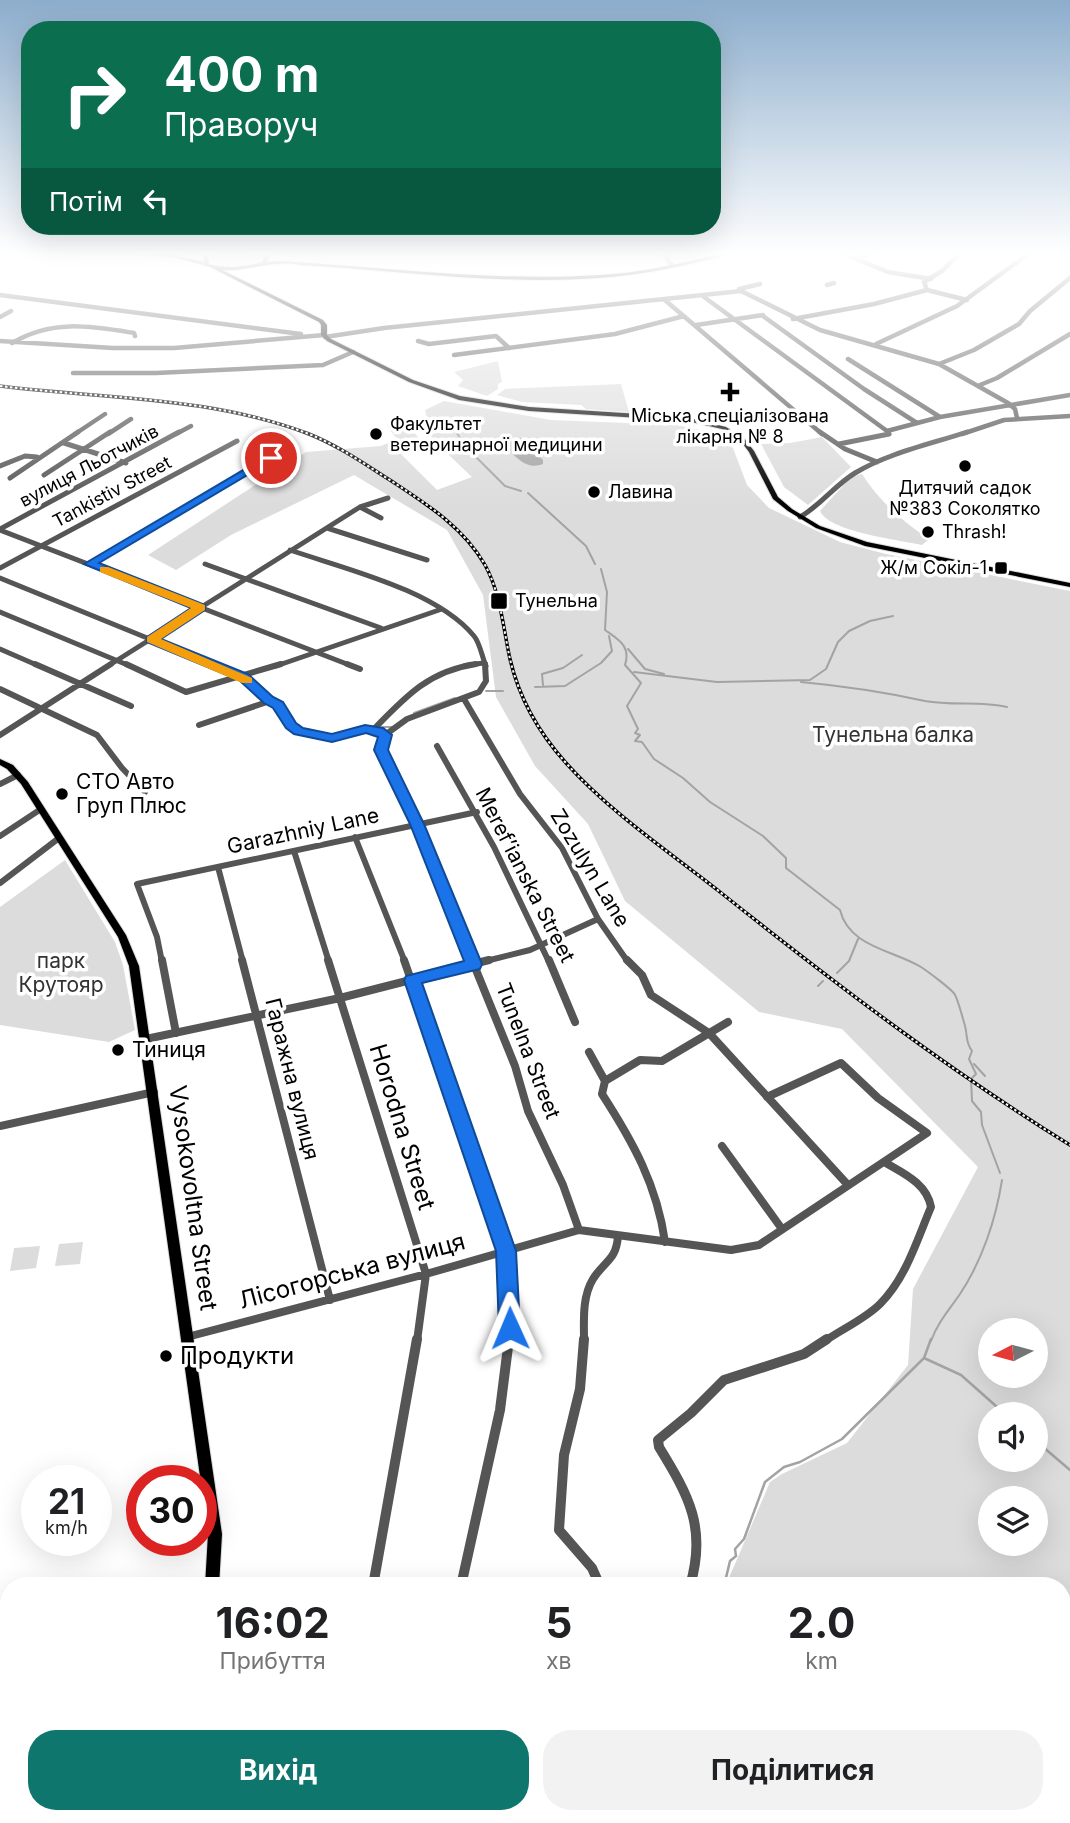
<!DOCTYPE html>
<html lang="uk">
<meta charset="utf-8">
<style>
:root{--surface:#fff;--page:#f2f2f2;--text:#202124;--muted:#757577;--accent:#0f766e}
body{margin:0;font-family:Inter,sans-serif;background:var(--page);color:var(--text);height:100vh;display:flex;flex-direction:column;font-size:26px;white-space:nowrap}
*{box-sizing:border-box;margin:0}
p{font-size:23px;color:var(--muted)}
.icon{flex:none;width:38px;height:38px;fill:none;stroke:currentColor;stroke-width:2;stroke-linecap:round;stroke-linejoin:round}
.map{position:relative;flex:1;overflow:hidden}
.side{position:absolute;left:0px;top:1577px;width:1071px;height:247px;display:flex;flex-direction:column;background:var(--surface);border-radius:28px 28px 0 0;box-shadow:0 7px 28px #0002}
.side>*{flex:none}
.top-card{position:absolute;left:21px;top:21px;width:700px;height:214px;border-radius:28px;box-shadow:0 7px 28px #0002;background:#0b6e4f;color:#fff;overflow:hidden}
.needle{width:46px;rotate:264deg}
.fabs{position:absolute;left:978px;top:1318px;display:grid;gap:14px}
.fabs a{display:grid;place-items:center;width:70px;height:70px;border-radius:50%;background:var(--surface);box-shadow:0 7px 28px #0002;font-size:35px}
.speed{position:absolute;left:21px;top:1465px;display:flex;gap:14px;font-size:35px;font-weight:700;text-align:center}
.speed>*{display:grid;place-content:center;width:91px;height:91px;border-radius:50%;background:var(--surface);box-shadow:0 7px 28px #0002;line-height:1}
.speed small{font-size:18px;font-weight:400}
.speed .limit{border:10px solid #d22;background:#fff;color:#111}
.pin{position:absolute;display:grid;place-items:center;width:60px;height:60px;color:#fff;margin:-30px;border:4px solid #fff;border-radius:50%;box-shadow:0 2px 7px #0007}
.me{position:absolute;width:77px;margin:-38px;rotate:359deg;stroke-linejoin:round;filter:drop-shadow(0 0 5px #0008)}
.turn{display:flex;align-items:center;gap:24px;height:147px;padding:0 28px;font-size:32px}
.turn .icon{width:91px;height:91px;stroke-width:2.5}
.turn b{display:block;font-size:49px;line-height:60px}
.then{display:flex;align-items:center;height:66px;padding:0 28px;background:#0003;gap:14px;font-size:26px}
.eta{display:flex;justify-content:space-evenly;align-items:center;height:119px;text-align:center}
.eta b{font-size:42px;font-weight:700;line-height:49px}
.button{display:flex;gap:14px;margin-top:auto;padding:14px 28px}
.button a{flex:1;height:80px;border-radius:28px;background:var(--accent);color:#fff;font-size:28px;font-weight:700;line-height:80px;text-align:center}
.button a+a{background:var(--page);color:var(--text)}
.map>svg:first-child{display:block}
</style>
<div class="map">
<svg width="1070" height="1823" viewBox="0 0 1070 1823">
<rect width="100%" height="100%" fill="#fff"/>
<path fill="#dcdcdc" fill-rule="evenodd" d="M217,252H259L264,256C254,271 222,270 208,263V256Z
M498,361L502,382L498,384V389L487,396L458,386L463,380L454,372Z
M621,384L629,412L586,409L581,405L522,402L497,395L505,389Z
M444,401L551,420L677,425L709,432L733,448L747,485L769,508L840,542L886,554L1070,591V1661L1062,1654V1586L726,1585L770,1482L782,1474L847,1443L908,1365L913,1289L978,1167L842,1029L759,1012L625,901L588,824L535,766L496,697L483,595L447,530L354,475L231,535L176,570L148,555L306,452L381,446L397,439L387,426L411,428L420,440L395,448L437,490L472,477L432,439L425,410ZM990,1330H1036V1376H990ZM990,1414H1036V1460H990ZM990,1498H1036V1544H990Z
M822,437L851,467L808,505L784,487L761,444L790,443Z
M862,474C878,500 903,522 929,539L922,545C900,540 829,532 820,511L851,477Z
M65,860L115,942L123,965L135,1030L109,1042L0,1025V907Z
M83,1242L80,1264L55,1266L59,1244Z
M40,1246L36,1268L10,1271L14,1248Z
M660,1815H825L827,1823H664Z"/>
<path fill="#a3a3a3" d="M508,438H522L543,460V464C525,471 514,455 502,442Z"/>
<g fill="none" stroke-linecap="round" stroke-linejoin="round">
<path stroke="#a3a3a3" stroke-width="2" d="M437,417L452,424L465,447
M467,448L505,486L521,491
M528,493L586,546L595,564
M601,569L607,592L605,630C619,640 631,646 625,665L641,683L627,706L638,729L635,733L640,735L635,741L642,742L654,759L683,778L710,802L763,836L786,858V868L840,910C849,947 893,950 921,967C927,971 953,990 955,995C958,1000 963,1019 965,1026C968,1037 965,1041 972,1051L969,1059L976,1074L971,1079L972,1101L981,1112L982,1125L1000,1173
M628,649L645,669L664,674
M634,672L717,682L810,680L826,669L838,642L849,631L870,621L893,616
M801,682C844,686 884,692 925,701C952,706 980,701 1007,707
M543,685L542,674L563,668L582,655
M535,687L565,686L601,663L612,651L609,636
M486,691H503
M414,713L455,698
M382,727H392
M837,973L849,961L858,939
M818,986L823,981
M974,1064L985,1076
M931,1341C938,1322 949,1310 960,1294C982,1261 996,1219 1002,1180"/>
<path stroke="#a3a3a3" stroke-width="2.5" d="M924,1358L961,1375L1005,1414
M1036,1441L1070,1470
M724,1586L730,1561L736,1556L735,1549L744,1539L765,1482L784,1467L800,1462L842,1439L924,1358L931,1339
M719,1815L721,1823"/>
<defs>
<path id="major" d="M115,252L174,255L204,262L203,256L209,252H213L208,257L209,264C228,269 243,267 262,262L265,256L261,252H265L270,256L267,262L279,261C385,267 492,282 599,275C643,273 687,262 730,252H736V253C691,264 646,275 599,278C500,285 400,271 301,265C294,264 287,263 280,264C260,264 242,272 222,270L323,320L327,325V335L331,339L413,380L460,396L529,407L687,417L726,427L744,438L754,451L778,497L792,509L820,526L867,542L1070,583V587L865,546L816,528L788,511L773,499L749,452L740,440L722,429L687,421L529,411L459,400L409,382L327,341L321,335V325L319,322L210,267L174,257L117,253Z
M178,252H200L198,253L176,254Z
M0,759L13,765L28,782L126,935L139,966L222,1534L219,1586H205L208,1534L129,966L118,937L21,784L7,769L0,765Z
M182,1815H198L197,1823H181Z"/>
</defs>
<use href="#major" stroke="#dbdbdb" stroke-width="2"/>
<path stroke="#555" stroke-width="4.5" d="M662,252L671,264
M839,252L888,272L931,279
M856,258L879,252
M827,285L834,283
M739,289L760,284
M739,290L820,330L939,364L1008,403L1015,409L1017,418
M927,290L924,282L942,271L961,252
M927,290L967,300
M0,295L301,334
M704,297L887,431
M666,301L822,434
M763,316L864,389L917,423
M0,317L11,311
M793,319L874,304L927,290
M696,325L763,315
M325,337L384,328L741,291
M0,341L113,348H174L324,335
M418,341L429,344L496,336L509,348
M12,343C52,319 90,326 134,333L135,336
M876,344L957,306L1031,252
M454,355L615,334L684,316
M848,359L940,417
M939,364L974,350L1019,324L1030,311L1070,278
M73,373H156L323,365L353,352
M980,385L997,378L1070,334
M75,434L105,414
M108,434L131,419
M176,434L191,426
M889,434L887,431L940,417L1070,395
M962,434L1004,420L1070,416"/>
<path stroke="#555" stroke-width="5" d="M820,432L845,449L877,462
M64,443L126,463
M839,444L889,434L888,432
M0,466L25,456L37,457
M44,475L110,432
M10,478L78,432
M360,507L381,518
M800,517C821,505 835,485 855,473C888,453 931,444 967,432
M327,528L427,560
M0,529L179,432
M0,530L352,666
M290,550C345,569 436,590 474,636C480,643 482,657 486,666
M90,564L289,448
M205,564L381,628
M0,568L237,441
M0,578L216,666
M0,612L130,666
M0,649L39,666
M108,666L360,507L388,498
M276,666L442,609
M464,666L483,663"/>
<path stroke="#555" stroke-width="6" d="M35,664L131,706
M126,664L186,692L281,664
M211,664L243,677L268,700L279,705L290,725L298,731L332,738L365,729L378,730L385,735
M347,664L360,669
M0,689L97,735L122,768L145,792
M464,699L520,794L562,848L598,919L628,962
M199,725L270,701
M374,729C406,696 429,671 476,664
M0,735L111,664
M437,746L494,847L549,962
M0,784L18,775
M0,836L41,809
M355,837L405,962
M294,851L329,962
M218,867L243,962
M0,883L59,838
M162,962L157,937L137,884L477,812
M473,962L417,824L381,749L385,735L407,719L479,692L486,681L485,664
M482,962L530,950L598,919"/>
<path stroke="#555" stroke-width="8" d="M162,960L176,1033
M242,960L330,1300
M328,960L426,1274L417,1341
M404,960L506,1251L509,1341
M472,960L515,1066L528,1111L563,1185L579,1230
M549,960L575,1022
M627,960L642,975L651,995L709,1033L847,1184
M146,1039L340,998L489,960
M589,1052L605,1081L602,1094C633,1142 657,1185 665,1242
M605,1081L640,1060L662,1061L728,1022
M0,1126L154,1092
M722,1146L782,1229
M187,1337L426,1274L579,1230L731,1250L759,1245L927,1133L878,1098L841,1063L767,1097
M584,1341C584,1320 582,1297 593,1279C605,1260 616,1261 618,1236
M825,1341C842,1329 865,1319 880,1304C906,1278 917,1240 931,1207C927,1184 905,1174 886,1163"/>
<path stroke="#555" stroke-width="10" d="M584,1339L580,1389L564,1455L559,1530L592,1568L600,1586
M373,1586L417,1339
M461,1586L500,1410L509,1339
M690,1586C707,1528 689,1496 659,1447L658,1440L691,1413L724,1380L804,1354L827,1339
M322,1823L323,1815
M429,1823L430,1815
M614,1823L618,1815"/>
<use href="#major" fill="#000" fill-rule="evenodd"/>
<defs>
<path id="rail" d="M0,386C103,399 210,396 309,434C339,446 366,465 393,482C428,505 464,528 485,565C501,594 503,628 510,659C519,698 539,733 566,763C611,813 668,851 720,892C833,982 947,1069 1070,1145"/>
</defs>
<use href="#rail" stroke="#000" stroke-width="3.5"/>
<use href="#rail" stroke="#fff" stroke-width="2" stroke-dasharray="2.5" stroke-linecap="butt"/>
</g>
<linearGradient id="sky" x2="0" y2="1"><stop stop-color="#8cadcc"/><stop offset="0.5" stop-color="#fff"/><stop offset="1" stop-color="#fff" stop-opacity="0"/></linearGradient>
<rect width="1070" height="507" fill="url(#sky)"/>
<path fill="#1a73e8" stroke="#114b97" stroke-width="2" d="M267,456L276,458L99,563L205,605V610L161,639L248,674L273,697L283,702L296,723L303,728L332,734L365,725L383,728L392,735L388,750L424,824L482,964L480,969L422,983L516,1251L520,1328L517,1334L510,1337L502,1334L499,1328L496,1251L404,980L406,976L464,961L410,824L374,750L378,737L366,733L332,742L294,734L286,728L273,708L264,703L239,680L147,642V637L191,608L84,564Z"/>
<path fill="#f59e0b" d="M100,567H108L205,605V610L161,639L252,678V683H242L147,642V637L191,608L100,572Z"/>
<g fill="#000" stroke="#fff" stroke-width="2.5">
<path d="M726.5 381.5h7v7h7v7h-7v7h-7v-7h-7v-7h7z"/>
<circle cx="376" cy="434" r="7"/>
<circle cx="965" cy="466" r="7"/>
<circle cx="594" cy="492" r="7"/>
<circle cx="928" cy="532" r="7"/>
<rect x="994" y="561" width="14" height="14" rx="3.5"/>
<rect x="490" y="592" width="18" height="18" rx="3.5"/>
<circle cx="62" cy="794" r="7"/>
<circle cx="118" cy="1050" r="7"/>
<circle cx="166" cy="1356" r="7"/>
</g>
<g text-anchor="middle" stroke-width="7" stroke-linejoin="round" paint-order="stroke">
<g font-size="18" fill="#000" stroke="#fff" text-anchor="start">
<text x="730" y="422" text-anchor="middle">Міська спеціалізована<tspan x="730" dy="21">лікарня № 8</tspan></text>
<text x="390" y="430">Факультет<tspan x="390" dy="21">ветеринарної медицини</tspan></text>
<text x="965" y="494" text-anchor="middle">Дитячий садок<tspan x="965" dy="21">№383 Соколятко</tspan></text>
<text x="608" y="498">Лавина</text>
<text x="942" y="538">Thrash!</text>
<text x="987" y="574" text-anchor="end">Ж/м Сокіл-1</text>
<text x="515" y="607">Тунельна</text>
</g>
<g font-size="18" fill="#000" stroke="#fff">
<text transform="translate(89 466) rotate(-28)" y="6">вулиця Льотчиків</text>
<text transform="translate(112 492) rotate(-28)" y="6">Tankistiv Street</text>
</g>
<g font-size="21" fill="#333" stroke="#fff">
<text x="893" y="742">Тунельна балка</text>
<text x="61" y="968">парк<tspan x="61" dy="24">Крутояр</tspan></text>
</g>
<g font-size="21" fill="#000" stroke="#fff" text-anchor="start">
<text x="76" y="789">СТО Авто<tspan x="76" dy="24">Груп Плюс</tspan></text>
<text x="132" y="1057">Тиниця</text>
</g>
<g font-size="21" fill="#000" stroke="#fff">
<text transform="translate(303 831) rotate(-12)" y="7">Garazhniy Lane</text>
<text transform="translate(590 868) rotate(59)" y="7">Zozulyn Lane</text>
<text transform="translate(525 875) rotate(63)" y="7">Meref’ianska Street</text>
<text transform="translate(528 1051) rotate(69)" y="7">Tunelna Street</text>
<text transform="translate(292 1079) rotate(76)" y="7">Гаражна вулиця</text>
</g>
<g font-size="24" fill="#000" stroke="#fff">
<text transform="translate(402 1127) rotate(73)" y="8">Horodna Street</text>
<text transform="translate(193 1198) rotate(82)" y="8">Vysokovoltna Street</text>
<text transform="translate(352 1271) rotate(-15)" y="8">Лісогорська вулиця</text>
</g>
<g font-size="24" fill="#000" stroke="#fff" text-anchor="start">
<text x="180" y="1364">Продукти</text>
</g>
</g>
</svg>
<div class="fabs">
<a><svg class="needle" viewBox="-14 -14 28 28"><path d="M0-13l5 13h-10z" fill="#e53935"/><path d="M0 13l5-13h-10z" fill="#757577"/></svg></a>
<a><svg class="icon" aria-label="sound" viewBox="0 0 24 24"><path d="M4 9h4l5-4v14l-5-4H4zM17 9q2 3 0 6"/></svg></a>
<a><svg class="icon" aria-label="layers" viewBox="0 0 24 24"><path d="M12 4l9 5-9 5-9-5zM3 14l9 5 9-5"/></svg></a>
</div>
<div class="speed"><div>21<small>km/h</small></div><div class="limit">30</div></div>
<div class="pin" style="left:271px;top:458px;background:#d93025"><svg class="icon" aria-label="arrive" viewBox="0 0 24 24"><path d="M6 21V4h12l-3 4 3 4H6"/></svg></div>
<svg class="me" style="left:510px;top:1328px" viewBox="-20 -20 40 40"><path d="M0-17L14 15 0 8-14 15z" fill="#1a73e8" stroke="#fff" stroke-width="4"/></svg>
<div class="top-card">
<div class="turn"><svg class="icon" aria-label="right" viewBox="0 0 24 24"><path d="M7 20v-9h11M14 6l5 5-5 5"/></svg><div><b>400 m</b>Праворуч</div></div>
<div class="then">Потім<svg class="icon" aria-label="left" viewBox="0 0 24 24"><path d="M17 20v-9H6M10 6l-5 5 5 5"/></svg></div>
</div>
<section class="side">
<div class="eta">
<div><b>16:02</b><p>Прибуття</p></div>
<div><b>5</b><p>хв</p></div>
<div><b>2.0</b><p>km</p></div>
</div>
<div class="button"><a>Вихід</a><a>Поділитися</a></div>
</section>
</div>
